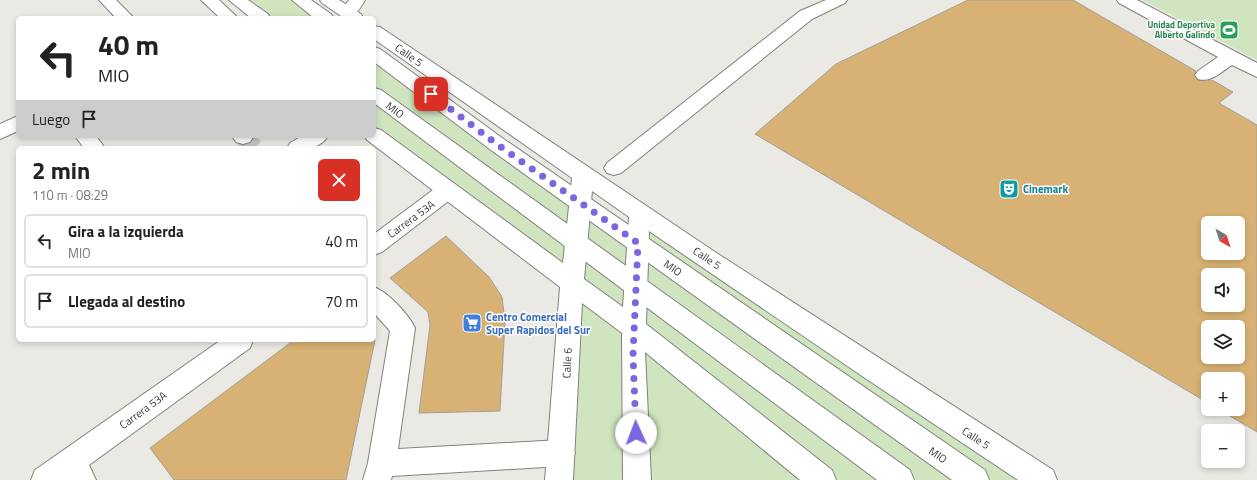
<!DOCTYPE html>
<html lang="es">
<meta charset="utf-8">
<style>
:root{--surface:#fff;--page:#f2f2f2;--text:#222;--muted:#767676;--line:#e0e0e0}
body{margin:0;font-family:"Titillium Web",sans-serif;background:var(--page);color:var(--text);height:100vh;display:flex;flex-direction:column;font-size:15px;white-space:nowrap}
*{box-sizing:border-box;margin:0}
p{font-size:13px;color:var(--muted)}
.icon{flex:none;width:22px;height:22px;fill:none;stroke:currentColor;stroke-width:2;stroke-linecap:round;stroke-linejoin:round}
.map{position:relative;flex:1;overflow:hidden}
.panel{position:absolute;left:16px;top:146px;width:360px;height:196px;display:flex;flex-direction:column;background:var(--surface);border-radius:6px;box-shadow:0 2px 6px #0003}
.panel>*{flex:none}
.top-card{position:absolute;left:16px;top:16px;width:360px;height:122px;border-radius:6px;box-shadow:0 2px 6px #0003;background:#fff;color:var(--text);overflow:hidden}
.needle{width:26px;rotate:141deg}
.fabs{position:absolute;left:1201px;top:216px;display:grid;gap:8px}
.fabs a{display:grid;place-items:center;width:44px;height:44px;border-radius:6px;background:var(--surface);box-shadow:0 2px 6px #0003;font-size:20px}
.pin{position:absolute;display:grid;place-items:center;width:34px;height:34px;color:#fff;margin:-17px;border-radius:8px;box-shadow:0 2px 6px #0006}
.me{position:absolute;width:44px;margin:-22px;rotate:358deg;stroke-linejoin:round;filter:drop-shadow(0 0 3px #0008)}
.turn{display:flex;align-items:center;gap:14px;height:84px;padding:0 16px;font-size:18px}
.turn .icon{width:52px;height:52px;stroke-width:2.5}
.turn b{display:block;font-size:28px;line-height:34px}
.then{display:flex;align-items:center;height:38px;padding:0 16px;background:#0003;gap:8px;font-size:15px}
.round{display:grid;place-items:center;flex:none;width:42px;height:42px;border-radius:6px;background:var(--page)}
.head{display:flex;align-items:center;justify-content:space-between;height:68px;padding:0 16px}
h1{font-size:24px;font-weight:700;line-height:30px}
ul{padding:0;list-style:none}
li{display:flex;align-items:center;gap:12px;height:54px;margin:0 8px 6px;padding:0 8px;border:2px solid var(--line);border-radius:6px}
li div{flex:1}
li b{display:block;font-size:15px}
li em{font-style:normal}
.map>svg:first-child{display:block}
</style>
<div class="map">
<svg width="1257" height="480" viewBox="0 0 1257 480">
<rect width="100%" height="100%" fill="#ebe9e4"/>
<path fill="#cee5bf" d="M237,0H300L325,18H258Z
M1143,0H1257V60Z
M374,53L637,242L640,213L1043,480H559L573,283L374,135Z"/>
<path fill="#d8b274" stroke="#a19f9a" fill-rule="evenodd" d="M968,0H1073L1196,71L1194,75L1198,80H1212L1233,92L1219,103L1257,125V432L1218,409H1238V379H1208V403L755,134L836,64ZM1208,223H1238V253H1208ZM1208,275H1238V305H1208ZM1208,327H1238V357H1208Z
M446,236L489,277L502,297L505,322L500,411L419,413L430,325L428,312L390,278Z
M294,340H375L346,480H174L150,448Z"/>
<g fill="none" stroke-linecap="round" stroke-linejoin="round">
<path stroke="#c8c6c2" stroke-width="18" stroke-dasharray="18 10" stroke-linecap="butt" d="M243,137L255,148"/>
<defs>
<path id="minor" d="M99,0H116L134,18H116Z
M229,0H248L268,14L270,18H251Z
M292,0H311L331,14L333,18H314Z
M349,0H365C359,10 354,20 341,17L339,13Z
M826,0H847L845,3L812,19L621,173L614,175L607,173L604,168L607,163L800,11Z
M1117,0H1137L1257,63V77L1232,65C1221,72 1211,83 1198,79L1195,75L1198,71L1218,57L1119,3Z
M374,47L380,49L505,140L985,470L989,480H952L491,150L374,62Z
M374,88L381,90L910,470L914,480H877L374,103Z
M18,116V131L0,139V124Z
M75,136H96L105,148H84Z
M232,136H252L253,137L250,142L243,144L236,142Z
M302,136H328C319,151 302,148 287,148L290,143Z
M448,182L455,184L458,190L455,196L382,252L374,255V234L441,184Z
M374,287C388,292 409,315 415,328L398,449L561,440L571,444L575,453L571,462L561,466L392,476L391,480H363L368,463L390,331L374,313Z
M221,340H253L250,348L89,465L96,480H31L35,470Z"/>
<path id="major" d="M201,0H219L238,18H220Z
M320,0H339L361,14L363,18H344L322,3Z
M374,26L380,27L715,252L1053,470L1057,480H1018L865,378L649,231L646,324L832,470L836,480H800L645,352L651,480H623L622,333L582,303L573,480H545L560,287L367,140L365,136H374V128L381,130L563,263L572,178L374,39ZM592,191L629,217L623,307L584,279Z"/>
</defs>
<use href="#minor" stroke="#82817c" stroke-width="2"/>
<use href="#major" stroke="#82817c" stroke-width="2"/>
<use href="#minor" fill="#fff" fill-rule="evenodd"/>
<use href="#major" fill="#fff" fill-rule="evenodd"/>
</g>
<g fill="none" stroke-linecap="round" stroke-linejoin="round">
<path stroke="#7b65e0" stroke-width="7" stroke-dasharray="0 12.6" d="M431,94L498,145L638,243L633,355L636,433"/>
</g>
<defs>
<symbol id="stadium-square" viewBox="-11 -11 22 22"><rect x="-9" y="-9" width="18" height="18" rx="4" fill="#2e9e5b" stroke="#fff"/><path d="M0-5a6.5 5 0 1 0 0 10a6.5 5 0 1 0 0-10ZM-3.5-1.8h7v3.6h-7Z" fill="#fff"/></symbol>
<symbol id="theatre-square" viewBox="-11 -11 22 22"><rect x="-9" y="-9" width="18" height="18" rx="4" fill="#0f9aa8" stroke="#fff"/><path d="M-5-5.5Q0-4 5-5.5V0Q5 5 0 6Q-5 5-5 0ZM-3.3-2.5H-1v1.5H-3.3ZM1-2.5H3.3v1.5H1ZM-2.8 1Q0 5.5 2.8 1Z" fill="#fff"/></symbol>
<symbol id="supermarket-square" viewBox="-11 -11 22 22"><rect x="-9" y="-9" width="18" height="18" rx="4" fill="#3f7fe0" stroke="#fff"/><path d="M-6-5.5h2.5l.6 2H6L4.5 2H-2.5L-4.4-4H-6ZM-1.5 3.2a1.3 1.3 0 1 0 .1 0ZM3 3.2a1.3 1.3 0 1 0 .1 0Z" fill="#fff"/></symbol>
</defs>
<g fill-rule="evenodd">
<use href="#stadium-square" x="1218" y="19" width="22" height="22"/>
<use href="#theatre-square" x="998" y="178" width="22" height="22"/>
<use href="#supermarket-square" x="461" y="312" width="22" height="22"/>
</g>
<g text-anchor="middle" stroke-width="3" stroke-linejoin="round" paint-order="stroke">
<g font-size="9" font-weight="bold" fill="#27864d" stroke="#fff" text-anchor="end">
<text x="1215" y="28">Unidad Deportiva<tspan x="1215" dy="10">Alberto Galindo</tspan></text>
</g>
<g font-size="11" fill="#3b3a38" stroke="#fff">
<text transform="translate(409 55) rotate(35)" y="4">Calle 5</text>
<text transform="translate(395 110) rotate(37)" y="4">MIO</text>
<text transform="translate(411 219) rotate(-36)" y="4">Carrera 53A</text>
<text transform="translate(707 258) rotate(34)" y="4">Calle 5</text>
<text transform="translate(673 268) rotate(35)" y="4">MIO</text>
<text transform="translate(567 363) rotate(-87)" y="4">Calle 6</text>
<text transform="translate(143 410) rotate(-36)" y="4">Carrera 53A</text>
<text transform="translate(976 438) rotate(33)" y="4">Calle 5</text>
<text transform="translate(938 455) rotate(35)" y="4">MIO</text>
</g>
<g font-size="11" font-weight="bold" fill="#0d838f" stroke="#fff" text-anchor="start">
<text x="1023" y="193">Cinemark</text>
</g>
<g font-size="11" font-weight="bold" fill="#366cbe" stroke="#fff" text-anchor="start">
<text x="486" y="321">Centro Comercial<tspan x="486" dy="13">Super Rapidos del Sur</tspan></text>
</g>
</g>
</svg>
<div class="fabs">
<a><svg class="needle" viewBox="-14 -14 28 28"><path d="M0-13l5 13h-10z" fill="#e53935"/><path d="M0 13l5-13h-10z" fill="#767676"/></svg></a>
<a><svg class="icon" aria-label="sound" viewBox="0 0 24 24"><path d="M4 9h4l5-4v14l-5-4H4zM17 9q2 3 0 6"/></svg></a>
<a><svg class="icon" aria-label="layers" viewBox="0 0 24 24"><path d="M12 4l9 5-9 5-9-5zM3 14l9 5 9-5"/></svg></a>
<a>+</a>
<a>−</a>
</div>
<div class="pin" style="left:431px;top:94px;background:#d93025"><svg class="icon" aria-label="arrive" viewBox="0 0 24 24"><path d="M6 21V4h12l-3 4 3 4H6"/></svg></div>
<svg class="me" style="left:636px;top:433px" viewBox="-20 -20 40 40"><circle r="19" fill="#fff"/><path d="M0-13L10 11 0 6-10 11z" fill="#7b65e0"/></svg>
<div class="top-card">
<div class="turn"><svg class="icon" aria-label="left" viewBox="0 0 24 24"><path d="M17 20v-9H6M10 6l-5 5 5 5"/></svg><div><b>40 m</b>MIO</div></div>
<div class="then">Luego<svg class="icon" aria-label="arrive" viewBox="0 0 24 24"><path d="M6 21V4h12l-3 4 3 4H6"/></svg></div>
</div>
<section class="panel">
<div class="head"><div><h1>2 min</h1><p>110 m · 08:29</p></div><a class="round" style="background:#d93025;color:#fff"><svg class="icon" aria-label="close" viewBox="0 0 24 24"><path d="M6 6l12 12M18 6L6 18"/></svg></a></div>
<ul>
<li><svg class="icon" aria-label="left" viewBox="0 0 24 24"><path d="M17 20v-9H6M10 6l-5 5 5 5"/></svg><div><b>Gira a la izquierda</b><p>MIO</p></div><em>40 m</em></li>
<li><svg class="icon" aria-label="arrive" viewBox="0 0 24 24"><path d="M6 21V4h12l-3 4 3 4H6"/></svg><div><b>Llegada al destino</b></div><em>70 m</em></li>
</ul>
</section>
</div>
